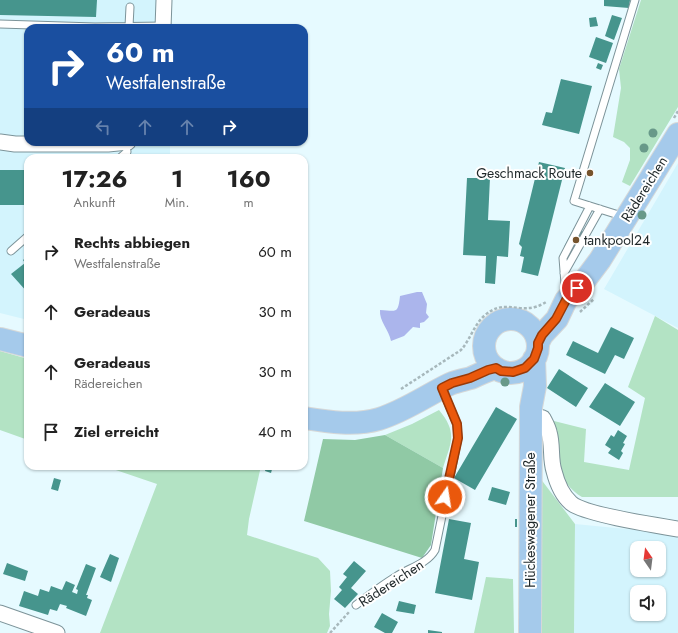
<!DOCTYPE html>
<html lang="de">
<meta charset="utf-8">
<style>
:root{--surface:#fff;--page:#f6f6f6;--text:#222;--muted:#767676}
body{margin:0;font-family:Jost,sans-serif;background:var(--page);color:var(--text);height:100vh;display:flex;flex-direction:column;font-size:15px;white-space:nowrap}
*{box-sizing:border-box;margin:0}
p{font-size:13px;color:var(--muted)}
.icon{flex:none;width:22px;height:22px;fill:none;stroke:currentColor;stroke-width:2;stroke-linecap:round;stroke-linejoin:round}
.map{position:relative;flex:1;overflow:hidden}
.panel{position:absolute;left:24px;top:154px;width:284px;height:316px;display:flex;flex-direction:column;background:var(--surface);border-radius:12px;box-shadow:0 1px 3px #0004}
.panel>*{flex:none}
.hud{position:absolute;left:24px;top:24px;width:284px;height:122px;border-radius:12px;box-shadow:0 1px 3px #0004;background:#1a4fa0;color:#fff;overflow:hidden}
.needle{width:26px;rotate:346deg}
.controls{position:absolute;left:630px;top:541px;display:grid;gap:8px}
.controls a{display:grid;place-items:center;width:36px;height:36px;border-radius:8px;background:var(--surface);box-shadow:0 1px 3px #0004;font-size:20px}
.pin{position:absolute;display:grid;place-items:center;width:34px;height:34px;color:#fff;margin:-17px;border:2px solid #fff;border-radius:50%;box-shadow:0 1px 4px #0007}
.me{position:absolute;width:44px;margin:-22px;rotate:13deg;stroke-linejoin:round;filter:drop-shadow(0 0 3px #0008)}
.turn{display:flex;align-items:center;gap:14px;height:84px;padding:0 16px;font-size:18px}
.turn .icon{width:52px;height:52px;stroke-width:2.5}
.turn b{display:block;font-size:28px;line-height:34px}
.lanes{display:flex;align-items:center;height:38px;padding:0 16px;background:#0003;justify-content:center;gap:20px;direction:ltr}
.lanes .off{opacity:.35}
.eta{display:flex;justify-content:space-evenly;align-items:center;height:68px;text-align:center}
.eta b{font-size:24px;font-weight:700;line-height:28px}
ul{padding:0;list-style:none}
li{display:flex;align-items:center;gap:12px;height:60px;padding:0 16px}
li div{flex:1}
li b{display:block;font-size:15px}
li em{font-style:normal}
.map>svg:first-child{display:block}
</style>
<div class="map">
<svg width="678" height="633" viewBox="0 0 678 633">
<rect width="100%" height="100%" fill="#e6faff"/>
<path fill="#d3f4fd" fill-rule="evenodd" d="M0,0H170V28H28V142H170V158H28V320L0,313Z
M678,163V328L604,289Z
M678,523V633H574L575,524L657,532ZM637,548H659V570H637ZM637,592H659V614H637Z"/>
<path fill="#b3e3c4" d="M641,0H678V107L630,186L622,182L630,160V148L624,142L613,137L621,88L619,69Z
M655,316L678,330V497H582C571,491 561,478 558,465C555,451 555,435 554,421L586,429L584,462L629,470L645,398L628,387Z
M0,351L28,359V440L0,430Z
M439,410C458,433 451,442 443,468L385,435L412,424Z
M104,466H261L249,519L247,535L318,558L330,571L331,591L329,614L330,626L327,633H100L157,484Z
M540,478L575,524L574,633H540Z
M486,577L513,579L514,633H474Z"/>
<path fill="#90c9a5" d="M385,435L443,468L431,545L422,558L304,521L323,439L355,440Z"/>
<path fill="#abb5ec" d="M417,292H422L427,304L426,313L429,317L424,322L420,323V328L413,327L404,336L391,341C389,330 379,321 380,310C397,311 398,314 400,296Z"/>
<path fill="#46958d" d="M0,0H97L96,17L0,15Z
M604,0H630L629,8L604,6Z
M612,15L622,18L614,40L605,36Z
M596,17L598,26L590,27L589,18Z
M596,37L613,43L606,63L589,57Z
M598,63L603,65L601,70L596,68Z
M561,79L592,86L579,134L542,125L546,112L552,113Z
M539,162L565,168L538,276L521,272L524,257L520,256L522,247L519,244Z
M0,170H28V205H0Z
M467,178H490L488,220L510,221L508,257L497,256L495,284L485,283L486,256L463,255Z
M574,228L584,232L577,254L564,247Z
M28,256V293L11,274L25,263L23,260Z
M611,327L634,338L624,359L615,355L605,374L566,355L573,341L598,353Z
M559,369L588,388L576,407L547,388Z
M605,383L635,402L620,426L589,407Z
M496,407L517,419L475,490L454,478Z
M618,430L627,436L623,443L625,444L621,451L623,453L619,460L608,453L611,449L605,445L611,435L614,437Z
M266,466H273L271,473L265,471Z
M54,478L61,480L58,491L51,489Z
M492,487L510,492L506,505L488,500Z
M449,519L471,523L464,559L479,562L472,600L435,593Z
M515,519H517V527H515Z
M110,554L119,558L111,582L100,577Z
M354,561L366,571L351,588L358,594L345,608L334,599L342,590L339,587L347,577L343,574Z
M7,563L28,571L25,581L3,574Z
M86,564L96,568L86,595H88L87,598L92,600L86,616L66,608L67,606L60,604L57,611L50,609L48,615L19,606L24,591L38,596L40,589L49,592L51,586L62,590L66,581L75,585L72,592L77,594L78,590L76,589Z
M399,601L416,605L414,614L396,611Z
M382,613L398,622L392,633H385L374,627Z
M428,630L442,632V633H428Z"/>
<g fill="none" stroke-linecap="round" stroke-linejoin="round">
<defs>
<path id="lane" d="M0,24L95,27L163,26
M129,26L130,7
M120,158L127,152L126,143
M625,217L574,201L635,0
M11,251L28,236
M564,273L600,209
M568,293L565,284L563,258L590,206
M356,605C369,595 382,585 397,576C409,568 427,564 435,550L458,438L457,424L443,391"/>
<path id="street" d="M163,28L164,0
M0,142L15,144H108L128,142
M531,415L543,418C545,422 548,427 549,432C553,445 550,459 554,471C557,483 562,495 571,503C583,514 659,526 678,529
M0,613L57,633"/>
<path id="primary" d="M484 346a27 27 0 1 1 54 0a27 27 0 1 1-54 0Z
M0,339L28,346
M538,343L542,335L557,319L566,300L585,280L600,260L678,134
M304,418C329,422 355,426 379,419C405,411 427,395 450,384C457,381 464,380 471,378C480,374 487,370 496,368
M530,633L531,407L535,386L534,359"/>
</defs>
<use href="#lane" stroke="#7c9399" stroke-width="9"/>
<use href="#street" stroke="#7c9399" stroke-width="17"/>
<use href="#primary" stroke="#d6d8d8" stroke-width="24"/>
<path stroke="#a7b8bc" stroke-width="2.5" stroke-dasharray="3 2" stroke-linecap="butt" d="M674,118L678,111
M580,312L594,299
M401,389L461,350C470,340 474,325 484,316C503,299 515,312 535,307C539,306 543,304 546,302
M330,633L350,611"/>
<use href="#lane" stroke="#fff" stroke-width="7"/>
<use href="#street" stroke="#fff" stroke-width="15"/>
<use href="#primary" stroke="#a5caeb" stroke-width="22"/>
</g>
<g fill="#689989">
<circle cx="653" cy="133" r="4.5"/>
<circle cx="644" cy="148" r="4.5"/>
<circle cx="642" cy="215" r="4.5"/>
<circle cx="505" cy="382" r="4.5"/>
</g>
<g fill="none" stroke-linecap="round" stroke-linejoin="round">
<defs>
<path id="route" d="M445,497L458,438L457,424L442,388L452,383L470,378L488,370L496,368L501,371L513,372L525,368L534,359L538,348V343L542,335L556,319L566,300L577,288"/>
</defs>
<use href="#route" stroke="#983908" stroke-width="10"/>
<use href="#route" stroke="#ea580c" stroke-width="7"/>
</g>
<g fill="#76532c" stroke="#fff" stroke-width="1.5">
<circle cx="590" cy="173" r="4"/>
<circle cx="576" cy="240" r="4"/>
</g>
<g text-anchor="middle" stroke-width="4" stroke-linejoin="round" paint-order="stroke">
<g font-size="14" fill="#1e2729" stroke="#fff" text-anchor="end">
<text x="582" y="178">Geschmack Route</text>
<text x="584" y="245" text-anchor="start">tankpool24</text>
</g>
<g font-size="14" fill="#1e2729" stroke="#fff">
<text transform="translate(644 189) rotate(-58)" y="5">Rädereichen</text>
<text transform="translate(530 520) rotate(-90)" y="5">Hückeswagener Straße</text>
<text transform="translate(391 583) rotate(-33)" y="5">Rädereichen</text>
</g>
</g>
</svg>
<div class="controls">
<a><svg class="needle" viewBox="-14 -14 28 28"><path d="M0-13l5 13h-10z" fill="#e53935"/><path d="M0 13l5-13h-10z" fill="#767676"/></svg></a>
<a><svg class="icon" aria-label="sound" viewBox="0 0 24 24"><path d="M4 9h4l5-4v14l-5-4H4zM17 9q2 3 0 6"/></svg></a>
</div>
<div class="pin" style="left:577px;top:288px;background:#d93025"><svg class="icon" aria-label="arrive" viewBox="0 0 24 24"><path d="M6 21V4h12l-3 4 3 4H6"/></svg></div>
<svg class="me" style="left:445px;top:497px" viewBox="-20 -20 40 40"><circle r="17" fill="#ea580c" stroke="#fff" stroke-width="3"/><path d="M0-11L8 9 0 5-8 9z" fill="#fff"/></svg>
<div class="hud">
<div class="turn"><svg class="icon" aria-label="right" viewBox="0 0 24 24"><path d="M7 20v-9h11M14 6l5 5-5 5"/></svg><div><b>60 m</b>Westfalenstraße</div></div>
<div class="lanes"><svg class="icon off" aria-label="left" viewBox="0 0 24 24"><path d="M17 20v-9H6M10 6l-5 5 5 5"/></svg><svg class="icon off" aria-label="ahead" viewBox="0 0 24 24"><path d="M12 20V5M6 11l6-6 6 6"/></svg><svg class="icon off" aria-label="ahead" viewBox="0 0 24 24"><path d="M12 20V5M6 11l6-6 6 6"/></svg><svg class="icon" aria-label="right" viewBox="0 0 24 24"><path d="M7 20v-9h11M14 6l5 5-5 5"/></svg></div>
</div>
<section class="panel">
<div class="eta">
<div><b>17:26</b><p>Ankunft</p></div>
<div><b>1</b><p>Min.</p></div>
<div><b>160</b><p>m</p></div>
</div>
<ul>
<li><svg class="icon" aria-label="right" viewBox="0 0 24 24"><path d="M7 20v-9h11M14 6l5 5-5 5"/></svg><div><b>Rechts abbiegen</b><p>Westfalenstraße</p></div><em>60 m</em></li>
<li><svg class="icon" aria-label="ahead" viewBox="0 0 24 24"><path d="M12 20V5M6 11l6-6 6 6"/></svg><div><b>Geradeaus</b></div><em>30 m</em></li>
<li><svg class="icon" aria-label="ahead" viewBox="0 0 24 24"><path d="M12 20V5M6 11l6-6 6 6"/></svg><div><b>Geradeaus</b><p>Rädereichen</p></div><em>30 m</em></li>
<li><svg class="icon" aria-label="arrive" viewBox="0 0 24 24"><path d="M6 21V4h12l-3 4 3 4H6"/></svg><div><b>Ziel erreicht</b></div><em>40 m</em></li>
</ul>
</section>
</div>
